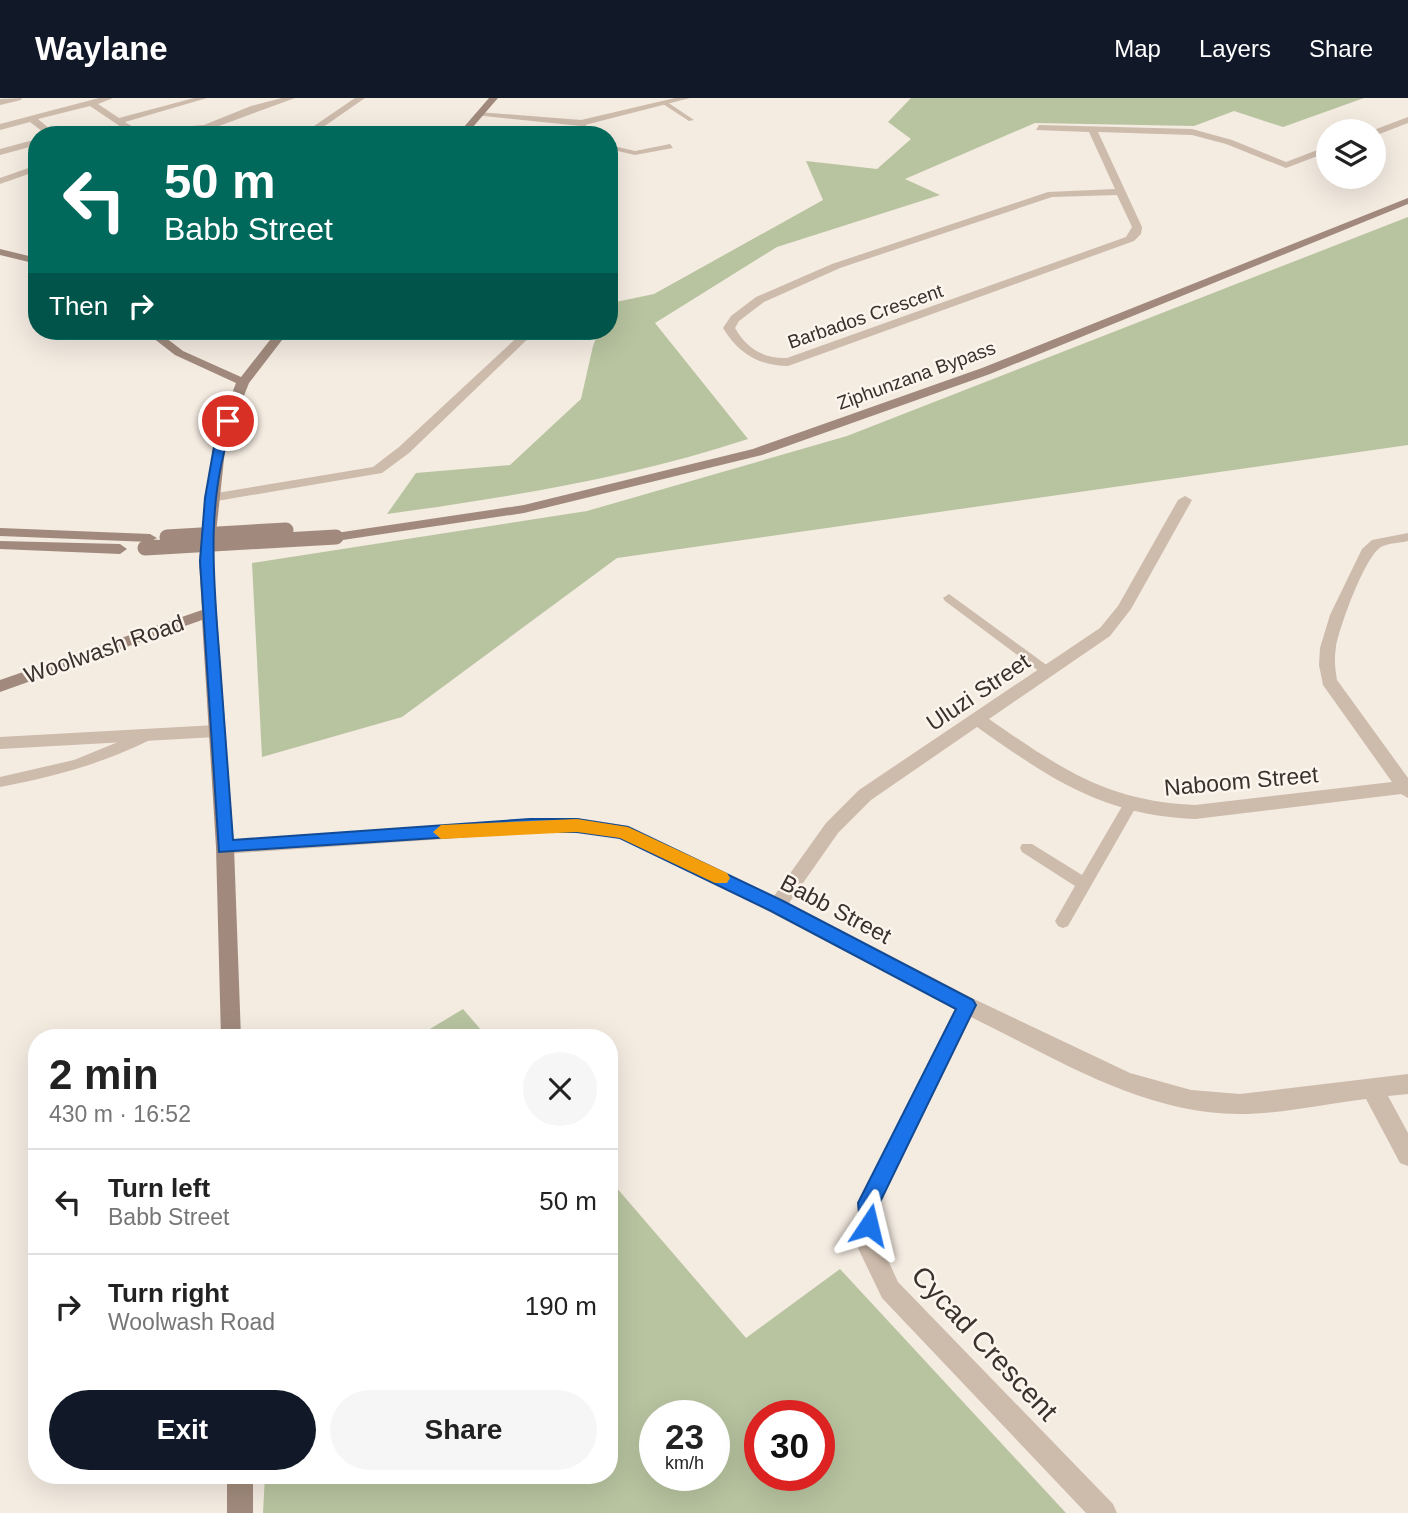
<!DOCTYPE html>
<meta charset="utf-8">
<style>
:root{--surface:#fff;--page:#f6f6f6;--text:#222;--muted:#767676;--line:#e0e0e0;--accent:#111827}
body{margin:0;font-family:Helvetica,sans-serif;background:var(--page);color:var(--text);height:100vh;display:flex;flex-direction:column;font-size:26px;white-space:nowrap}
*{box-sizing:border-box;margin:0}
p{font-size:23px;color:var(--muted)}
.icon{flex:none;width:38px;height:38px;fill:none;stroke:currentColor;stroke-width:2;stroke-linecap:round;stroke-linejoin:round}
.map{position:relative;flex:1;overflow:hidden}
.drawer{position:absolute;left:28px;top:931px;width:590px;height:455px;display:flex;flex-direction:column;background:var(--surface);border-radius:28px;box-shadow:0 7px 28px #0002}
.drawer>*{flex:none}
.hud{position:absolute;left:28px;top:28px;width:590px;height:214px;border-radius:28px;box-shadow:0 7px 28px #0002;background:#00695c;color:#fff;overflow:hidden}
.fabs{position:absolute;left:1316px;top:21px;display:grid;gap:14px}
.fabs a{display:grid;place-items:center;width:70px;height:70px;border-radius:50%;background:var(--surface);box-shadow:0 7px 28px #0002;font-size:35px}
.speed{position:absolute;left:639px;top:1302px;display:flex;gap:14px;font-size:35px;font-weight:700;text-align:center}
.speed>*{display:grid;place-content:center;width:91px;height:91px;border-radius:50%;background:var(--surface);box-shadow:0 7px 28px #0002;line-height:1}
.speed small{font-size:18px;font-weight:400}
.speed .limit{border:10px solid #d22;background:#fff;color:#111}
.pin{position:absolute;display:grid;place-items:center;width:60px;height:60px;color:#fff;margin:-30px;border:4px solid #fff;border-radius:50%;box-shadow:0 2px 7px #0007}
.me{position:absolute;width:77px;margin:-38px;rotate:10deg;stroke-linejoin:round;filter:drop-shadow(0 0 5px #0008)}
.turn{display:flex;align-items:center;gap:24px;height:147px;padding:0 21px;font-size:32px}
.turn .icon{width:91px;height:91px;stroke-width:2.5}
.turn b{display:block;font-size:49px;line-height:60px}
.then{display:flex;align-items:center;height:66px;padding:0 21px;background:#0003;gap:14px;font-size:26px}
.round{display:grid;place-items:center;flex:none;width:74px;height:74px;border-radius:37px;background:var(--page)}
.head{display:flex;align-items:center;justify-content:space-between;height:119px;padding:0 21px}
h1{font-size:42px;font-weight:700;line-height:52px}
.cta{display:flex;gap:14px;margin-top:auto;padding:14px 21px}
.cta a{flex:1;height:80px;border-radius:42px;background:var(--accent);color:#fff;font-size:28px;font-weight:700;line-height:80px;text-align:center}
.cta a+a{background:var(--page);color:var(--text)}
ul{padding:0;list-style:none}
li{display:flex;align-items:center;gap:21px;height:105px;padding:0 21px;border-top:2px solid var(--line)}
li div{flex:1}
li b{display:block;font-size:26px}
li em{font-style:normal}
header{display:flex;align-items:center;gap:42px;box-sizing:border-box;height:98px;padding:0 35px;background:var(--accent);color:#fff}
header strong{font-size:33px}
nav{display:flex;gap:38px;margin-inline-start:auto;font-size:24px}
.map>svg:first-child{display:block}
</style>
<header>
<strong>Waylane</strong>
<nav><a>Map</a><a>Layers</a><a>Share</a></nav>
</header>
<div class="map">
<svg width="1408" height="1415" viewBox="0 0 1408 1415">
<rect width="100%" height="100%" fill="#f4ebe1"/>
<path fill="#b8c4a0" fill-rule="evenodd" d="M911,0H1364L1283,29L1234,13L1194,28L1035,25L905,81L940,97L777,149L655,225L748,341C630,380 509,399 387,416L416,375L510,367L581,301L593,248L599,233H609L611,205L654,196L823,102L806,63L877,71L911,41L888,24Z
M1408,119V347L617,460L402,619L262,659L252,465L587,413L847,338Z
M463,911L488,940H415Z
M609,1081L746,1240L840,1171L1066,1415H263L265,1377H609ZM654,1318H714V1377H654ZM760,1318H819V1377H760Z"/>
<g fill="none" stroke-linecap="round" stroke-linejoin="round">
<path fill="#cdbbac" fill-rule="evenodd" d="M663,4H667L694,22L689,23L663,6Z
M579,24H583L595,37H588Z
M670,46L673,50L635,57L609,51V47L635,53Z
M949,496L1052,571L1054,574L1052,577H1044L945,503L943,500Z
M145,633L150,634L152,638L150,642C102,666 52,679 0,689V679L74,662Z
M1129,703L1134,705L1136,709L1068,828L1063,830L1058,828L1055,823L1075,788L1022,754L1020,750L1022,746H1032L1082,777L1124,705Z"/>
<path fill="#cdbbac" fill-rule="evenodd" d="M22,0L21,2L0,7V1Z
M99,0H113L98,6L119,20L194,0H207L125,24L138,32L204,27L251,8L282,0H295L219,28H314L355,0H365L316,34L205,33L133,37L90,8L38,21L57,37H47L30,24L0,32V26Z
M675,0H690L581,28L474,17L478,14L581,22Z
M1408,19V25L1377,37L1374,38V33H1371Z
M1039,27L1192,31L1232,42L1286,64L1328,48V54L1286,70L1226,46L1192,37L1098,34L1142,129L1141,136L1134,143L788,268C759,268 738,255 723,230L731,218L756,199L832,166L1048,94L1115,91L1089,34L1036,32ZM1117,97L1132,129L1126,139L787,260C764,261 746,250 735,230L739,223L764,204L840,170L1052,99Z
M37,41V47L0,57V51Z
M37,67V73L0,86V80Z
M524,233H536L409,355L382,375L211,404L204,400L211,396L373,369L399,349Z
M1185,398L1192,402L1131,511L1110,538L989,621C1060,670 1106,703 1195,707L1392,684L1323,587L1319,567L1320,550L1330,517L1362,451L1372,442L1408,435V443C1400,445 1388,445 1381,449C1365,458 1339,530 1336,549C1334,560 1335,571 1337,582L1408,680V700L1401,696L1195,721C1102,717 1051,681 977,629L871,702L838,735L789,805L974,901L1130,975L1191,992L1240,996L1408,976V996L1388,998L1408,1035V1068L1400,1065L1366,1001C1325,1006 1281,1016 1239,1016C1143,1016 1055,960 971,919L880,1106L881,1147L898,1184L1113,1406L1117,1415H1086L882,1200L857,1148L858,1105L955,911L770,814L620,740L577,734L530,735L225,756L219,754L216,749L219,744L225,742L577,720L629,728L774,798L826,725L859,692L1100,530L1118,508L1178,402Z
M216,627L224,633L216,639L0,651V639Z"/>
<path fill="#a18a7d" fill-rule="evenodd" d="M489,0H498L466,37H457Z
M1408,100V106L990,276L762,357L524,415L336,443L329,439L336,435L524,407L753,351L982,270Z
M0,151L37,160V166L0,157Z
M144,233H157L183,253L241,279L277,233H289L249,285L226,343L213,463L234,749L241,940H221L216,749L202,522L0,594V582L202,512L199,463L214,343L236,285L175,257Z
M0,430L150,436L157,440L150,444L0,438Z
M0,443L120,446L127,451L120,456L0,451Z
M227,1377H253V1415H227Z"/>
<path stroke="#a18a7d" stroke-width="15" d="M167,439L286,432
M145,450L336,439"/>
</g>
<path fill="#1a73e8" stroke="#114b97" stroke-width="2" d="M224,321L234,323C204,400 214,487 220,566C224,625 229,683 233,742L530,721H577L628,729L783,803L973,902L976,907L973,913L879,1106L876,1134L869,1137L861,1134L858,1105L956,911L771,813L620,740L577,734H530L219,754L200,463L205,400L215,343Z"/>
<path fill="#f59e0b" d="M577,721L628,729L727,775L730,780L727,785H715L620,740L577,734L441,741L433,734L441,727Z"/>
<g text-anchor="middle" stroke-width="5" stroke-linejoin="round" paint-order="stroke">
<g font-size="19" fill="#3b302b" stroke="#fbf5ee">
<text transform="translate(865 218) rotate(-19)" y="7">Barbados Crescent</text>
<text transform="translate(916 277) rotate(-20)" y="7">Ziphunzana Bypass</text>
</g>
<g font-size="23" fill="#3b302b" stroke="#fbf5ee">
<text transform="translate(104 551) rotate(-19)" y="8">Woolwash Road</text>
<text transform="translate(978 594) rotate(-34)" y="8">Uluzi Street</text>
<text transform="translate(1241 683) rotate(-5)" y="8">Naboom Street</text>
<text transform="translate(836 811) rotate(28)" y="8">Babb Street</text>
</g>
<g font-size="28" fill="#3b302b" stroke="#fbf5ee">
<text transform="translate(985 1245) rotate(47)" y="10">Cycad Crescent</text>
</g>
</g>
</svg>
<div class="fabs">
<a><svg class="icon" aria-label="layers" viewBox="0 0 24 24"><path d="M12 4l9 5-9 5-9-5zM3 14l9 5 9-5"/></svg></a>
</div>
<div class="speed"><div>23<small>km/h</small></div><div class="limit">30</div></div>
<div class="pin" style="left:228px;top:323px;background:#d93025"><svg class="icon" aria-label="arrive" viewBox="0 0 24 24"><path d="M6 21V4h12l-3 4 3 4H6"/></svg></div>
<svg class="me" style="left:869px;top:1127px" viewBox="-20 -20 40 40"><path d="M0-17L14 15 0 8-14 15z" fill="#1a73e8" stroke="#fff" stroke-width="4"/></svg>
<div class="hud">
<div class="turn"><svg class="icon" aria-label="left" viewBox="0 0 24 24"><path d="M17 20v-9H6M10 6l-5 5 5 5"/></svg><div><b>50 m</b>Babb Street</div></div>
<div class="then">Then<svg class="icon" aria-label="right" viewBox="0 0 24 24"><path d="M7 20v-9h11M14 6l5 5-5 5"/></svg></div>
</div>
<section class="drawer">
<div class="head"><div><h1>2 min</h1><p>430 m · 16:52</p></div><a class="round"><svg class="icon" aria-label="close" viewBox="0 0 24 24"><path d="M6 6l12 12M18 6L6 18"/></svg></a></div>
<ul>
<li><svg class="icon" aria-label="left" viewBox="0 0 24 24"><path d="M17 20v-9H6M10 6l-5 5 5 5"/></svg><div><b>Turn left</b><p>Babb Street</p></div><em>50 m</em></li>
<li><svg class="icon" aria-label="right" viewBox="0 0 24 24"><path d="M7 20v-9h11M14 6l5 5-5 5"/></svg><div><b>Turn right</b><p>Woolwash Road</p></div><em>190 m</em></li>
</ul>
<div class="cta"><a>Exit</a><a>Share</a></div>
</section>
</div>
